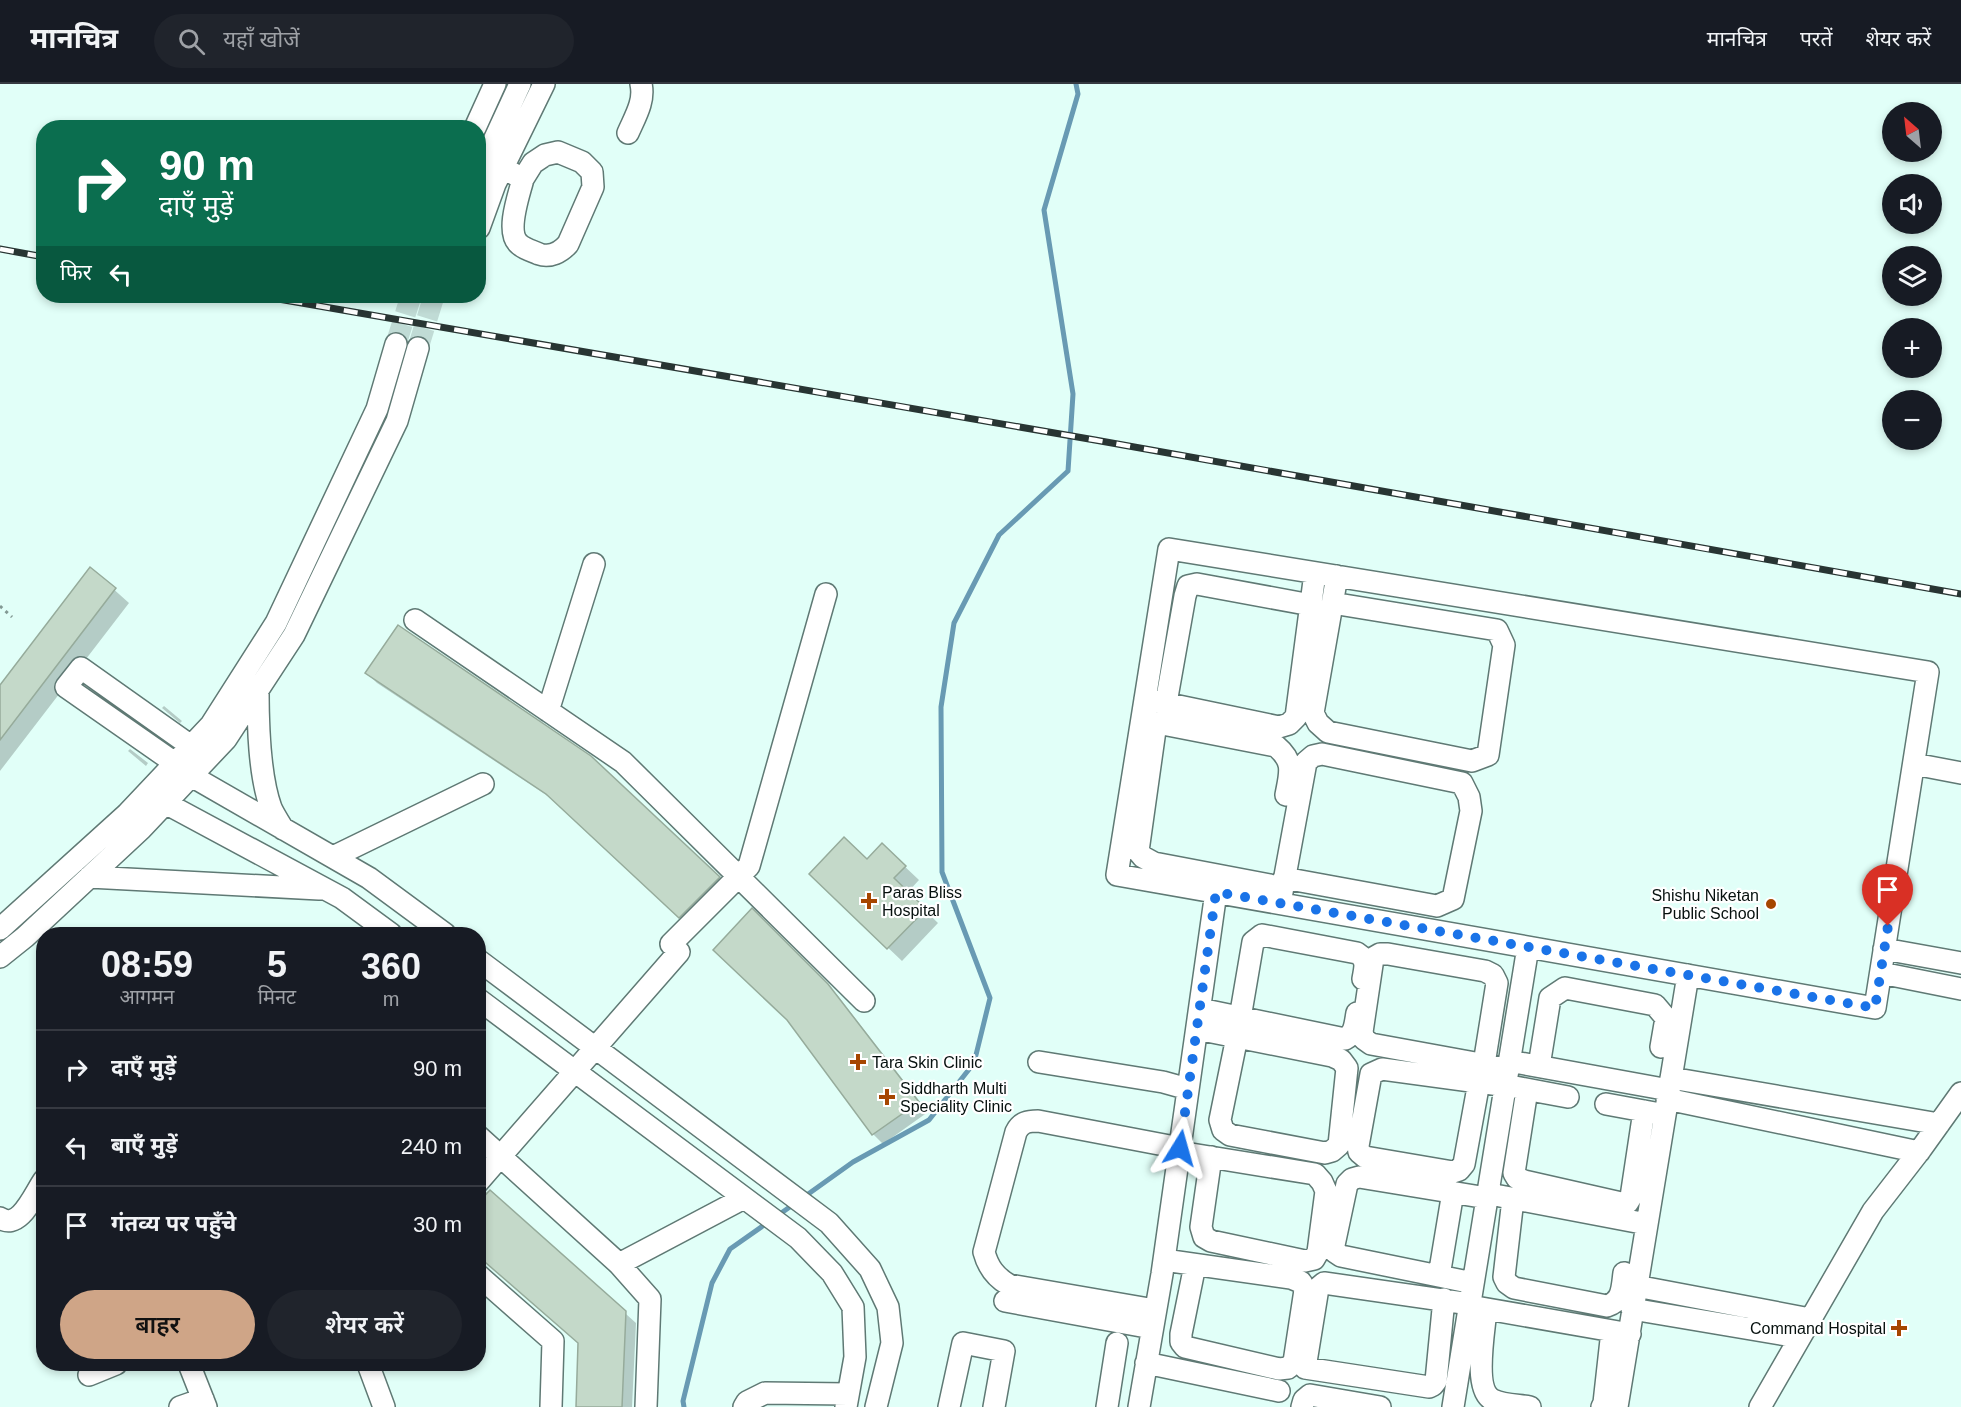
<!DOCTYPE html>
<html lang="hi">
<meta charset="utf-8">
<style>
:root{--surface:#171b24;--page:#20242c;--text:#f1f3f6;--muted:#9ea1a6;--line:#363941;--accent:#cfa587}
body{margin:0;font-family:Arial,"Noto Sans Devanagari",sans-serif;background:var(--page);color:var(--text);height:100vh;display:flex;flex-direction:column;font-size:22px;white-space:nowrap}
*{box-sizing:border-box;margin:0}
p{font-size:20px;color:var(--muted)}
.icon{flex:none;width:33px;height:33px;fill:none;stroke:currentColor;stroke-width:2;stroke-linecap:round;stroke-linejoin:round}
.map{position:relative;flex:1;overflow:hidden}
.side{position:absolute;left:36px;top:843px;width:450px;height:444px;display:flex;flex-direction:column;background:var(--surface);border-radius:24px;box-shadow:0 3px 9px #0003}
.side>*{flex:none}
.banner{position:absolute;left:36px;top:36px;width:450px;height:183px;border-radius:24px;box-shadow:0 3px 9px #0003;background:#0b6e4f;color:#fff;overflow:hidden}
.needle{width:39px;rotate:332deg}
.controls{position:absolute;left:1882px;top:18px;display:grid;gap:12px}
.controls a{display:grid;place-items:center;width:60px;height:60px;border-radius:50%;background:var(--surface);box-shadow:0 3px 9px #0003;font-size:30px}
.pin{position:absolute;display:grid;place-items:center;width:51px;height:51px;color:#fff;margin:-62px -26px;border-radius:50% 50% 50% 0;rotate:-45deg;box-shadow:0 0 6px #0007}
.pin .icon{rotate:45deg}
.me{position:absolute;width:66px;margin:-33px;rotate:8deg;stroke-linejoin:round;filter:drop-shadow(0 0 4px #0008)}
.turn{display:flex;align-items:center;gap:21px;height:126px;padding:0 24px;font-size:27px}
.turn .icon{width:78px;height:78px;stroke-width:2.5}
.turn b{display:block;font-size:42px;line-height:51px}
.then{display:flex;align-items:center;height:57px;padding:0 24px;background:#0003;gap:12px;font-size:22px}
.eta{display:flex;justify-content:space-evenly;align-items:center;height:102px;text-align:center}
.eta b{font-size:36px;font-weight:600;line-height:42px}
.primary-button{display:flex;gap:12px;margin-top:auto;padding:12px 24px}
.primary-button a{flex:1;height:69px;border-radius:36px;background:var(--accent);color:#111;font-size:24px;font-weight:600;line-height:69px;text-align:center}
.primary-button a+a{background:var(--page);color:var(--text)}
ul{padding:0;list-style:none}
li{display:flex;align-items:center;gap:18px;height:78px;padding:0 24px;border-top:2px solid var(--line)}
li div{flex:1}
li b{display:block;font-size:22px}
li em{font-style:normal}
header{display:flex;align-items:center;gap:36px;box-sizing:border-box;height:84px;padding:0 30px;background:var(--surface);border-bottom:2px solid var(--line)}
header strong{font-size:28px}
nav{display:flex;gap:33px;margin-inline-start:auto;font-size:21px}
.search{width:420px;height:54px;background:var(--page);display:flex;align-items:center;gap:15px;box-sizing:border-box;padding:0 21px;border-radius:33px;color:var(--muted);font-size:22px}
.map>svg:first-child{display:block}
</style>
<header>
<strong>मानचित्र</strong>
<div class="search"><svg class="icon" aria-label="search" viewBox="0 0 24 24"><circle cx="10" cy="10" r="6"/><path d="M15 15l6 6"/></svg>यहाँ खोजें</div>
<nav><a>मानचित्र</a><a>परतें</a><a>शेयर करें</a></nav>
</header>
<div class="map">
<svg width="1961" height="1323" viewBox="0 0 1961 1323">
<rect width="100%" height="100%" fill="#e1fff8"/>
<path fill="#0003" d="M91,485L129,519L0,687V604Z
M367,589L590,673L729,804L690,843L558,719L377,599Z
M164,622L182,637L180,639L162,624Z
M130,665L148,679L146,682L128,667Z
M882,761L919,796L907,809L938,839L902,877L824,803L867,777Z
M752,826L838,912L928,1028L883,1060L873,1050Z
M489,1107L636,1239L632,1323H578L580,1260L478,1172V1112Z"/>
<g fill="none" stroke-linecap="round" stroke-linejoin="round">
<path stroke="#689ab3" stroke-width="5" d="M804,1113L853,1078L929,1036L974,979L990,914L942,788L941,623L954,539L999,451L1068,387L1073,310L1044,126L1078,10L1076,0
M777,1132L794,1120
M684,1323L683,1317L712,1199L730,1165L767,1139"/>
</g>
<path fill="#c4d9c9" stroke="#96ab9b" stroke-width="1.5" d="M90,483L116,504L0,656V601Z
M398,541L591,672L720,793L679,834L546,710L365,589Z
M844,753L867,775L882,759L906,782L894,794L926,825L887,865L809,790Z
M752,824L828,900L919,1018L872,1051L787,936L713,866Z
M490,1106L626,1227L622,1323H576L578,1259L478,1172V1119Z"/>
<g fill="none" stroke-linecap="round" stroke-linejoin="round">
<path stroke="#c0dbd5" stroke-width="21" stroke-dasharray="21 10" stroke-linecap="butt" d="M396,260L411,212
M418,264L434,212"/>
<defs>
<path id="minor" d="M475,44L495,0
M628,49C635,33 645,17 641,0
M503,84L523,95L533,79L545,71L558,68L582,78L592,88L593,103L568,160C561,168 550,174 539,170C533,167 523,165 518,159C506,146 519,111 523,95
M478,91L520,0
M479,144L495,100L544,0
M1169,465L1928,588L1875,924L1117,791Z
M1332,519L1497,546L1504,561L1488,671L1472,677L1328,648L1318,639L1313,629L1337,492
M415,536L623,678L864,917
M258,606C258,641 259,691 271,724C274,731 279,738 283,745
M1145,615L1279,643L1289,640L1296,633L1315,489
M1166,619L1185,512L1188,502L1197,500L1311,521
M548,627L594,480
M1142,636L1276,662C1295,678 1290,689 1286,711
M1156,639L1138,767L1143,773L1154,779L1270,801
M175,679L66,603L81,584L191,662
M1914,680L1961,689
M181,686L369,794L445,850
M154,713L342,814L391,850
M333,773L483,700
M89,793L319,805
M1280,819L1306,678L1313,672L1322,670L1462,699L1469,713L1471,727L1453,815L1437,822L1284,794
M0,845L127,730L211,641L276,539L377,325L396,260
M671,860L749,782L826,510
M1884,865L1961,879
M0,873L25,853L141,745L226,655L294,551L397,337L418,264
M478,876L829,1139L870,1185L888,1223L892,1259L876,1323
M1881,889L1961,905
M478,915L798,1154L832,1189L853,1223L855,1273L846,1323
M1200,925L1345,955C1355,950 1355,940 1357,929
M1240,934L1253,858L1262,851L1357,869C1368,876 1365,883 1363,895
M1197,945L1332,972L1341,976L1347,984L1339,1061L1332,1067L1325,1069L1230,1051L1223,1046L1220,1036L1237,953
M1509,977L1669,1006
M1039,978L1163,998L1188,1005
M1484,980L1497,899L1493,891L1485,887L1388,870H1380L1373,874L1362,948L1364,955L1371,960L1508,985
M1539,982L1550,914L1565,904L1655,921L1666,934L1661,963
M1671,994L1939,1040
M1479,998L1464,1080L1459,1086L1453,1088L1365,1073L1359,1068L1358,1062L1371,990L1382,985L1515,1003L1568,1013
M1527,1006L1514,1089L1517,1094L1524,1097L1621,1119L1628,1118L1631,1113L1644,1027
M1667,1015L1919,1068
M1606,1020L1655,1029
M478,1052L619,1180L650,1215L646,1323
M1179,1068L1315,1090L1322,1098L1326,1107L1318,1168L1314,1175L1305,1177L1211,1157L1204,1153L1201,1143L1211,1073
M478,1098L679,868
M1500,1112L1647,1140
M1513,1115L1504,1193L1507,1199L1514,1204L1607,1222C1623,1217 1622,1203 1624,1189
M0,1134C20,1147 34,1110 44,1096
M1164,1176L1291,1194L1301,1198L1305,1206L1294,1278L1288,1284L1279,1285L1185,1263L1181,1258V1250L1195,1181
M619,1180L744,1114
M478,1191L553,1257L551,1323
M1439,1192L1453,1108
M1473,1199L1341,1172L1335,1168L1334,1161L1347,1100L1352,1095L1359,1093L1487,1114
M1636,1202L1810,1235
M1444,1215L1436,1297L1433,1301L1429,1303L1305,1284L1318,1204L1324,1199L1470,1220
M1005,1217L1152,1244
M1470,1222L1630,1250
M1486,1225C1485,1244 1472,1306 1493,1316C1503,1321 1519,1321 1530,1323
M1632,1225L1799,1253
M1155,1226L1009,1201C995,1193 988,1183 984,1168L1016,1048C1021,1038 1028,1037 1038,1037L1180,1064
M1146,1279L1279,1307
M189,1280L206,1323
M368,1280L384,1323
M89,1291L116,1280
M180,1323L203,1315
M744,1323L747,1318L765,1309L848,1310
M949,1323L963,1259L1004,1267L994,1323
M1107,1323L1117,1259
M1139,1323L1162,1190L1216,808
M1302,1323L1304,1316L1310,1311L1380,1323
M1453,1323L1528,863
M1602,1323L1604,1319L1612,1247
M1617,1323L1688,891
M1760,1323L1873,1127L1921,1065L1961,1009"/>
</defs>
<use href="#minor" stroke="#5f7974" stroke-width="24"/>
<path stroke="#839994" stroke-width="3" stroke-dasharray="3 4.5" stroke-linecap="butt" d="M0,522L12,533"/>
<use href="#minor" stroke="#fff" stroke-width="21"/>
<defs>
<path id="rail" d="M0,165L44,173
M261,212L1095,356L1961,510"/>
</defs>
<use href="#rail" stroke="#283533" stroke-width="7"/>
<use href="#rail" stroke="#fff" stroke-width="4.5" stroke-dasharray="14" stroke-linecap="butt"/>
</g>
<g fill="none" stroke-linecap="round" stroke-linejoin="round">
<path stroke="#1a73e8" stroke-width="10" stroke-dasharray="0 18" d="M1180,1064L1216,808L1875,924L1888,842"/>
</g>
<g fill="#a64600" stroke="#fff" stroke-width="2">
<path d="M866 808h6v6h6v6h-6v6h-6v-6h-6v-6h6z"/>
<circle cx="1771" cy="820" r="6"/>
<path d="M855 969h6v6h6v6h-6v6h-6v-6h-6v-6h6z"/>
<path d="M884 1004h6v6h6v6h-6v6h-6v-6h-6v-6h6z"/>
<path d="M1896 1235h6v6h6v6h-6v6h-6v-6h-6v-6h6z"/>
</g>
<g text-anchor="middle" stroke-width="4.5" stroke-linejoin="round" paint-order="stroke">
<g font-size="16" fill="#06100e" stroke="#fff" text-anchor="start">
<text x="882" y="814">Paras Bliss<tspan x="882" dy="18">Hospital</tspan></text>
<text x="1759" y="817" text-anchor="end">Shishu Niketan<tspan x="1759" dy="18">Public School</tspan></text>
<text x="872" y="984">Tara Skin Clinic</text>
<text x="900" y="1010">Siddharth Multi<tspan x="900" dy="18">Speciality Clinic</tspan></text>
<text x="1886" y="1250" text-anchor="end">Command Hospital</text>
</g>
</g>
</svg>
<div class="controls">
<a><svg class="needle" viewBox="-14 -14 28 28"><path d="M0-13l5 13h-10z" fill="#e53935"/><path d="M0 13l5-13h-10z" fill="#9ea1a6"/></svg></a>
<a><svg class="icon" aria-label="sound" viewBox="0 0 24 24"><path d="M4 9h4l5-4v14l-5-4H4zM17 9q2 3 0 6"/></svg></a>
<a><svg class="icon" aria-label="layers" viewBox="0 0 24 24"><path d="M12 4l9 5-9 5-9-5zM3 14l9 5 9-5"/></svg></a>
<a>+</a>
<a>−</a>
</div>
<div class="pin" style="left:1888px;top:842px;background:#d93025"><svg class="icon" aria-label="arrive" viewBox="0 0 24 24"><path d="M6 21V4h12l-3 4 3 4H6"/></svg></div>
<svg class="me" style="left:1180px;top:1064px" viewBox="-20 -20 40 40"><path d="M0-17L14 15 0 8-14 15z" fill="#1a73e8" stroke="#fff" stroke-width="4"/></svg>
<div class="banner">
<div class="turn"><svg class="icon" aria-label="right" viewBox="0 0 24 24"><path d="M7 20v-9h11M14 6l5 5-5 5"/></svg><div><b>90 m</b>दाएँ मुड़ें</div></div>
<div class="then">फिर<svg class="icon" aria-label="left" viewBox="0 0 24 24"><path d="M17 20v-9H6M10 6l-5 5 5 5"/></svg></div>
</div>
<section class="side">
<div class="eta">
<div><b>08:59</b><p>आगमन</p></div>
<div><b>5</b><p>मिनट</p></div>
<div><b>360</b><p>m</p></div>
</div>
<ul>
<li><svg class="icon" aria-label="right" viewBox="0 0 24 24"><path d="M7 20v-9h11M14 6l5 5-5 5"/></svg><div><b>दाएँ मुड़ें</b></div><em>90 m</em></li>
<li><svg class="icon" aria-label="left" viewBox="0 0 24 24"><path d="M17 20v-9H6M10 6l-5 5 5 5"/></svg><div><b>बाएँ मुड़ें</b></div><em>240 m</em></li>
<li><svg class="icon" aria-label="arrive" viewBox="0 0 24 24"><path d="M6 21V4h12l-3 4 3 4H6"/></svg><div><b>गंतव्य पर पहुँचे</b></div><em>30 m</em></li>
</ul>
<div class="primary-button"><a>बाहर</a><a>शेयर करें</a></div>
</section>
</div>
